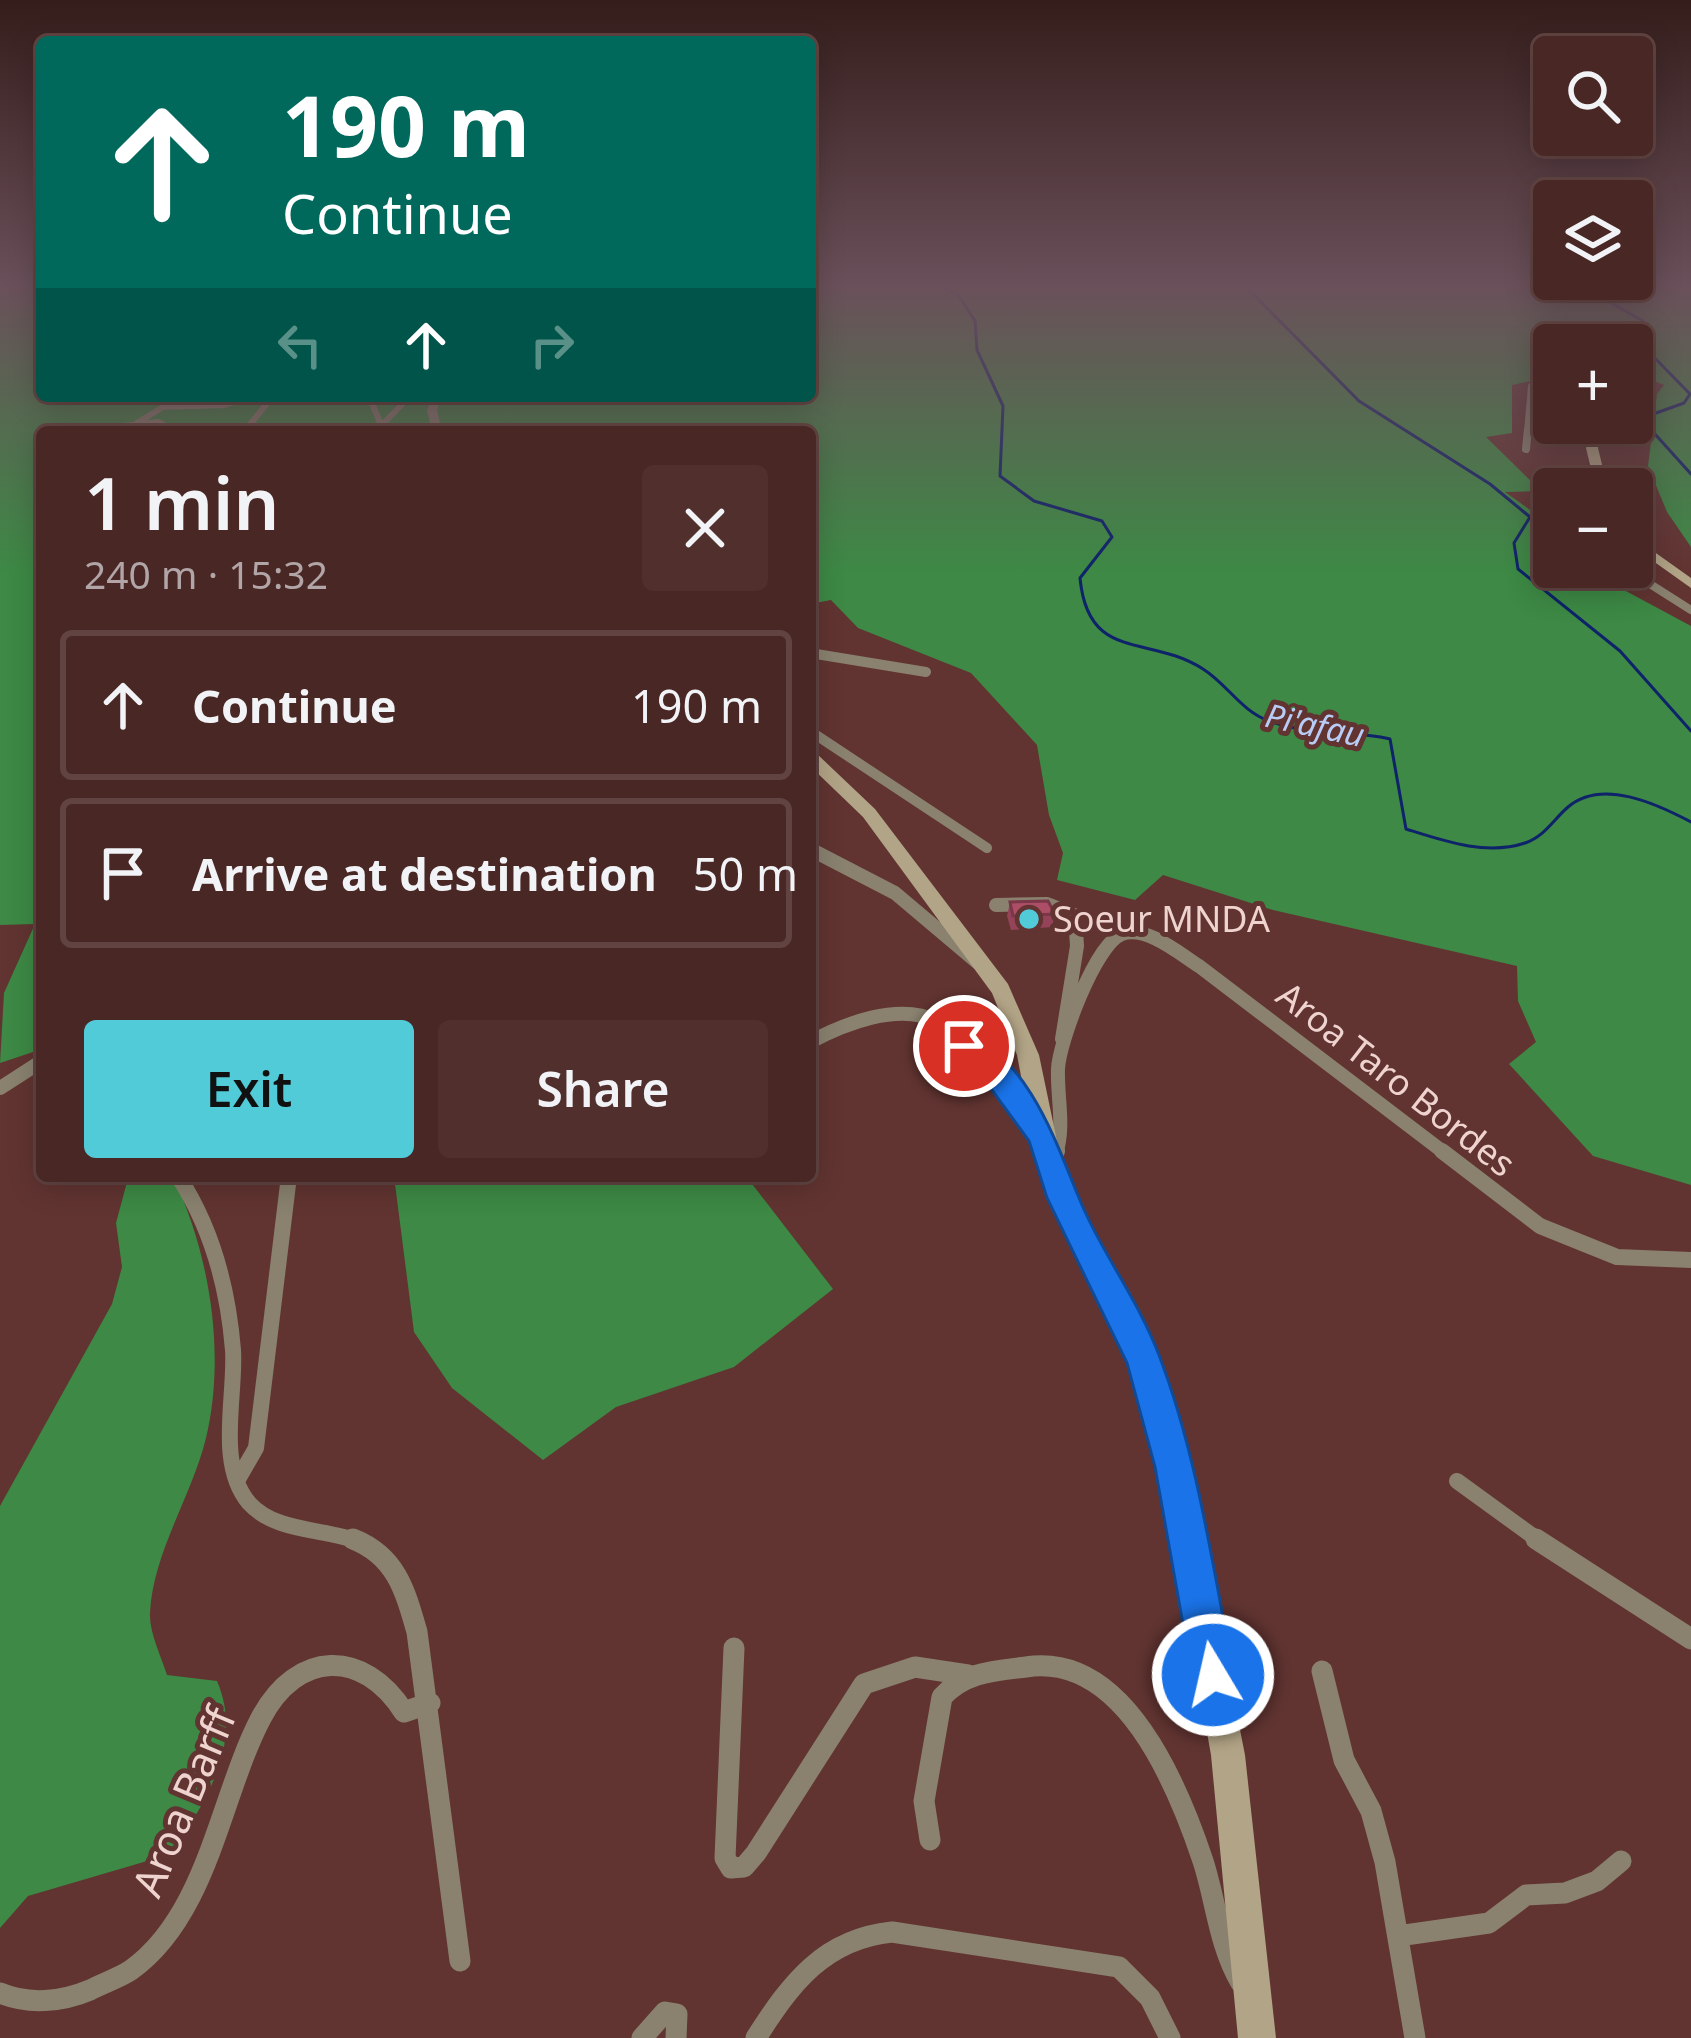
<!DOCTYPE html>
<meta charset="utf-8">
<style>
:root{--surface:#492725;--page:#502f2d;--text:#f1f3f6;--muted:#b1a5a7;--line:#614442;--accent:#52cbd9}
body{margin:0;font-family:"Noto Sans",sans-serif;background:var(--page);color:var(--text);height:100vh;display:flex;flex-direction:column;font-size:45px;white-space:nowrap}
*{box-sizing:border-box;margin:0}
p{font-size:39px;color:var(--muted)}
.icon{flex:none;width:66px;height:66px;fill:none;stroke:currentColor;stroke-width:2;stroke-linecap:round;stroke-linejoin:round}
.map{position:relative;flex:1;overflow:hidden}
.details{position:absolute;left:36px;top:426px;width:780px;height:756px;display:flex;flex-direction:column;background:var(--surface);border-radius:12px;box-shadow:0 6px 30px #0003,0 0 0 3px var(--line)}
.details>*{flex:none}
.guide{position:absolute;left:36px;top:36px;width:780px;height:366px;border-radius:12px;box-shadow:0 6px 30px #0003,0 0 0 3px var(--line);background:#00695c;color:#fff;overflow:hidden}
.tools{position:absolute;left:1533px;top:36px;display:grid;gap:24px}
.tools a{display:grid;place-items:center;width:120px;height:120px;border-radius:12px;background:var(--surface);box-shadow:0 6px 30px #0003,0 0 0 3px var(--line);font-size:60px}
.pin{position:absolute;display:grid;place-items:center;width:102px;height:102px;color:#fff;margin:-51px;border:6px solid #fff;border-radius:50%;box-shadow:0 3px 12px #0007}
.me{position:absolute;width:132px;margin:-66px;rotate:351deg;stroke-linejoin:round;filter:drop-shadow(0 0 9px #0008)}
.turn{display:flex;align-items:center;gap:42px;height:252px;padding:0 48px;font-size:54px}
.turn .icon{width:156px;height:156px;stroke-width:2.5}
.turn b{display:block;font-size:84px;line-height:102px}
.lanes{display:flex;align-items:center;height:114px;padding:0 48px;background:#0003;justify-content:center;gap:60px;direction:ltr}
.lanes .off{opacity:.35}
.round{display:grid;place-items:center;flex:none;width:126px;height:126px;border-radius:12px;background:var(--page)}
.headline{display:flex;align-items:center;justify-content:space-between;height:204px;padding:0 48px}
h1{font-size:72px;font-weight:600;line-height:90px}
.button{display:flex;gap:24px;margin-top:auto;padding:24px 48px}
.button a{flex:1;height:138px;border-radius:12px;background:var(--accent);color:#111;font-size:48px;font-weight:600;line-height:138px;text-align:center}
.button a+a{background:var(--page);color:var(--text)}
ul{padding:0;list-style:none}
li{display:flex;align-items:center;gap:36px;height:150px;margin:0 24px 18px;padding:0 24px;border:6px solid var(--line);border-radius:12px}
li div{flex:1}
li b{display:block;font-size:45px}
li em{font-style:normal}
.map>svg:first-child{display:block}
</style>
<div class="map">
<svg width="1691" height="2038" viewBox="0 0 1691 2038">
<rect width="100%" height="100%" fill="#613431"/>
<path fill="#3d8945" d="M0,287H42V396H810V287H1691V547L1667,512L1648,466L1657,394L1664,385L1632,372V345H1554V376L1512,385V433L1486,437L1541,491L1505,492L1533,512L1554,518V567H1597L1598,576L1691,626V1185L1593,1156L1509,1064L1536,1042L1518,1001L1517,966L1273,910L1163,875L1135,900L1057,880L1063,853L1049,815L1037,745L971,673L858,628L831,600L810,604V432H42V1049L0,1063L4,993L35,924L0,925Z
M140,1176L174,1179C210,1255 226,1355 206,1438C192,1496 153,1552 150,1613C149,1632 161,1656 167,1675L217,1681C244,1744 206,1801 171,1854L28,1896L0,1928V1506L112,1304L122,1267L116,1223L127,1182Z
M394,1176H746L833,1289L734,1367L616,1407L543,1460L452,1388L414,1332Z"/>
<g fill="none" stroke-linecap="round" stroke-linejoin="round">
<path stroke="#0e236a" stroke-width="3" d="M944,287L959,296L975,321L977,350L1003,406L1000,476L1034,501L1102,521L1112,537L1080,578C1088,663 1149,634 1203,669C1227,684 1241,711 1269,721C1307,735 1350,730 1390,739L1406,829C1444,841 1486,856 1525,843C1545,836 1553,820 1568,807C1602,778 1657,804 1691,822
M1246,287L1359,401L1490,484L1530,517L1514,543L1518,569L1620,651L1691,731
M1583,287L1643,321L1646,349L1690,394L1684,403L1645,417V423L1691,474"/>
<path stroke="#8a826f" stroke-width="6" d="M333,396L372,403L383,430
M221,405L262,396
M137,423L163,407L225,405
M248,427L273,396
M74,432L158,422L170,428L358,430L383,424L410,396
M1527,432L1531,386L1554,382"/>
<path stroke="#8a826f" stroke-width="8" d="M284,429H361
M74,432L97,429
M1526,449L1528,429
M1621,575L1639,577L1691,610"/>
<path stroke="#8a826f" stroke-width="10" d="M810,653L926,672
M810,731L987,848
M810,849L816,852"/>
<path stroke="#8a826f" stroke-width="14" d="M810,849L895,893L978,963
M996,905L1047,904L1075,915L1077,946L1062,1039
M810,1042C844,1024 898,1002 937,1021C971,1037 1017,1101 1039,1132
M0,1088L42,1061
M1056,1154C1065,1125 1057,1099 1058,1069C1059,1043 1095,944 1122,934C1146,925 1180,954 1199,966L1446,1154"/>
<path stroke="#8a826f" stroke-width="16" d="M1442,1151L1540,1226L1617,1257L1691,1260
M1050,1166L1057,1151
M178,1176C212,1228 228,1288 233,1350C236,1396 216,1464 249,1503C276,1533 325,1528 360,1542
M237,1481L256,1448L289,1176
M1457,1481L1541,1542"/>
<path stroke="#8a826f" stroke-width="21" d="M353,1539C396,1556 405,1590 417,1632L460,1961
M1536,1539L1691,1639
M734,1648L725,1858L731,1868L744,1867L756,1853L864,1684L915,1667L968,1675
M1322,1671L1344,1760L1371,1811L1385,1862L1415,2038
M930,1840L924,1801L942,1697C965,1672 994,1671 1026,1667C1124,1652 1178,1786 1203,1861C1216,1901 1219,1946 1241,1983
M1398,1936L1489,1923L1526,1895L1565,1893L1597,1881L1621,1861
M0,1993C28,2005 62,2002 90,1990C103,1983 119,1978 131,1970C208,1915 220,1796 261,1718C297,1650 363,1648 404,1712L430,1703
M642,2038L665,2012L677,2014L676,2038
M756,2038C791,1983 824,1939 892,1932L1119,1967L1150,1998L1170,2038"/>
<path fill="#8a826f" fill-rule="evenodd" d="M433,396H441L437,410L442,432H432L427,410Z"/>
<path fill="#b2a486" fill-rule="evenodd" d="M1632,377L1637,382L1632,385Z
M1594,423H1604L1598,448L1608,489H1596L1586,448Z
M1632,536L1691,578V588L1632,546Z
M810,752L816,753L875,809L1008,984L1039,1055L1062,1165L1157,1359L1188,1467L1245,1755L1276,2038H1238L1211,1755L1160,1467L1131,1362L1038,1166L1017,1055L992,993L863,817L810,766Z"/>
</g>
<path fill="#954359" d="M1010,902L1055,914L1052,927L1011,930L1007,916Z"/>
<path fill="#ad4e67" stroke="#793748" stroke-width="3" d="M1048,901L1055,914L1013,916L1010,902Z"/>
<linearGradient id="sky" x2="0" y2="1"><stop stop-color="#351d1b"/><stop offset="0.5" stop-color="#6a505a"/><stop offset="1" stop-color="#6a505a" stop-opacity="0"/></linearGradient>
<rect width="1691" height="573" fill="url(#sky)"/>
<path fill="#1a73e8" stroke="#114b97" stroke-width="3" d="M964,1034C1026,1055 1055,1139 1077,1193C1099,1249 1138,1299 1159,1355C1198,1457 1213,1569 1234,1675L1228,1689L1213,1695L1198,1689L1192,1675L1155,1467L1127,1363L1047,1198L1029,1141L989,1086L950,1046Z"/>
<circle fill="#52cbd9" stroke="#613431" stroke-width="4.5" cx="1029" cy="919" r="12"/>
<g text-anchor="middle" stroke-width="10" stroke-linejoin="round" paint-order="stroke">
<g font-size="33" font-style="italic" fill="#b9ccf6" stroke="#613431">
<text transform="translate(1315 725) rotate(12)" y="12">Pi'afau</text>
</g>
<g font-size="36" fill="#efd3cf" stroke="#613431" text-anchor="start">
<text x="1053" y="932">Soeur MNDA</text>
</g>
<g font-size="36" fill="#efd3cf" stroke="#613431">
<text transform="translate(1396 1079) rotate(38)" y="13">Aroa Taro Bordes</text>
</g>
<g font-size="42" fill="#efd3cf" stroke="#613431">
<text transform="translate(184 1802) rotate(-67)" y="15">Aroa Barff</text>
</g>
</g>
</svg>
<div class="tools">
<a><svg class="icon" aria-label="search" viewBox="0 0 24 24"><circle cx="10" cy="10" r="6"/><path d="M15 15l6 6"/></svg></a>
<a><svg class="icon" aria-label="layers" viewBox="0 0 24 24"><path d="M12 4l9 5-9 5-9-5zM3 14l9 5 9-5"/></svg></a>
<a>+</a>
<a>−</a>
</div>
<div class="pin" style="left:964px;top:1046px;background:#d93025"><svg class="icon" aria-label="arrive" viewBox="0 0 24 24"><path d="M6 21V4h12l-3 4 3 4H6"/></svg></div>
<svg class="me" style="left:1213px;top:1675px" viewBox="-20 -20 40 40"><circle r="17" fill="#1a73e8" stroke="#fff" stroke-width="3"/><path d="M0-11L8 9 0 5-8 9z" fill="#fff"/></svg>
<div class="guide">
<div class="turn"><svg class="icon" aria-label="ahead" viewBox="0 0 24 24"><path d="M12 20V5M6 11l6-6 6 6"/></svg><div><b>190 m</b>Continue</div></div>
<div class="lanes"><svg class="icon off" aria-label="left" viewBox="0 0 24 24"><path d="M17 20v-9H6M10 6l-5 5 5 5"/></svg><svg class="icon" aria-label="ahead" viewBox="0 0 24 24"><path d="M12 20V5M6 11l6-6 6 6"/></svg><svg class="icon off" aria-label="right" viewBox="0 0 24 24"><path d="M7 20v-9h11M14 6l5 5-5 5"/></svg></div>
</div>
<section class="details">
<div class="headline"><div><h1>1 min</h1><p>240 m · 15:32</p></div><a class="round"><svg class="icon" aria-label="close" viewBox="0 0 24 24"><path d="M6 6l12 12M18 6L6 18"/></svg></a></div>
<ul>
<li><svg class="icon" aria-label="ahead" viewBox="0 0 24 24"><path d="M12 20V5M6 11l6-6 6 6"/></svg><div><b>Continue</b></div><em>190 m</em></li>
<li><svg class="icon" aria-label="arrive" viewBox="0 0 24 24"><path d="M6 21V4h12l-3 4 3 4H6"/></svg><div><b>Arrive at destination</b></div><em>50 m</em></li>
</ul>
<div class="button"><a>Exit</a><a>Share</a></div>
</section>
</div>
